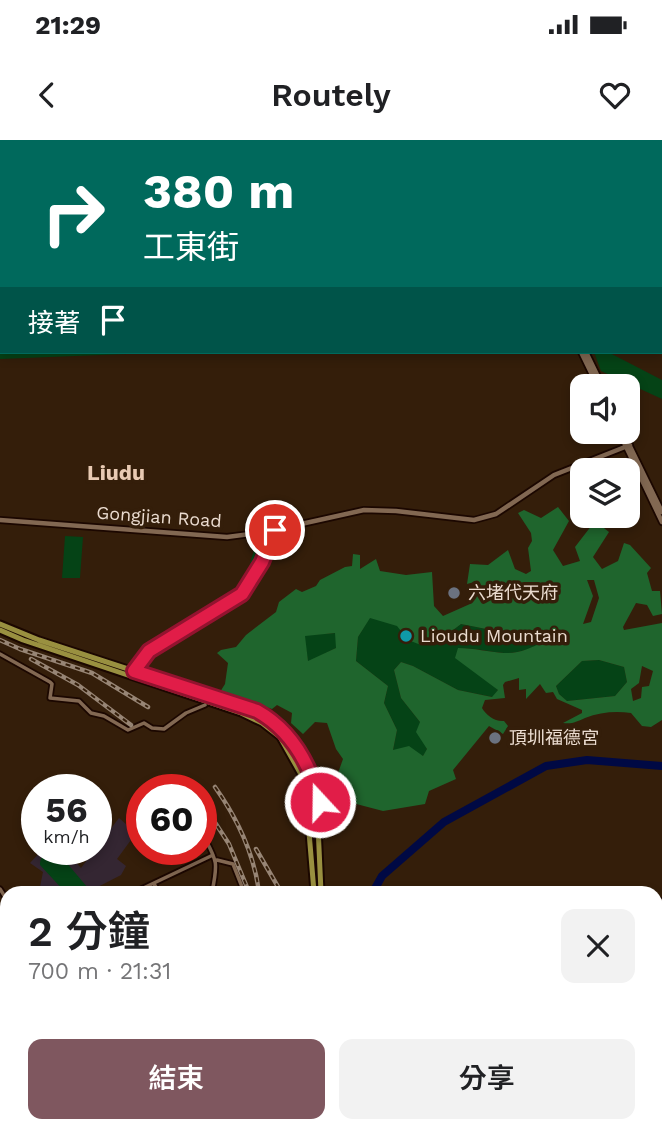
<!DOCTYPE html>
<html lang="zh-TW">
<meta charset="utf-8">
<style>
:root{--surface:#fff;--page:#f2f2f2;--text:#202124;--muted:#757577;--accent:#7f575f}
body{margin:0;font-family:"Work Sans","Noto Sans TC",sans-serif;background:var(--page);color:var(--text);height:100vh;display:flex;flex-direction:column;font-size:26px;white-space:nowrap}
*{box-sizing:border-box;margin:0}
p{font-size:23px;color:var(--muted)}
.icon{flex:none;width:38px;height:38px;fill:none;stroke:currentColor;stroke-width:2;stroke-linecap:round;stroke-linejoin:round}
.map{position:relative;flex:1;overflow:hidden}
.details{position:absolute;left:0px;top:746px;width:663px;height:247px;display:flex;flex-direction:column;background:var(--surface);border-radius:21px 21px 0 0;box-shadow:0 4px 10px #0003}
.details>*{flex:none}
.top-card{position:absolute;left:0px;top:0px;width:663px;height:214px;box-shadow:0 4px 10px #0003;background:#00695c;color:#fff;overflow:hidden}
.fabs{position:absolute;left:570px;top:234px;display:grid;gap:14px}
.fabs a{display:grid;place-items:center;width:70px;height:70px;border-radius:14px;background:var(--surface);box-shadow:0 4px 10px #0003;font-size:35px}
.speed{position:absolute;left:21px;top:634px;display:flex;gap:14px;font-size:35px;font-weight:700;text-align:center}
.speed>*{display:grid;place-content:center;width:91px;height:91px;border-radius:50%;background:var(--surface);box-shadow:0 4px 10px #0003;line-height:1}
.speed small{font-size:18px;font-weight:400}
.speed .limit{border:10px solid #d22;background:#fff;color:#111}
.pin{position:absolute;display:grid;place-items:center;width:60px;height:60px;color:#fff;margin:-30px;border:4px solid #fff;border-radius:50%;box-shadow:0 2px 7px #0007}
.me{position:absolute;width:77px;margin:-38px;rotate:339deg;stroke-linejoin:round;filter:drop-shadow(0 0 5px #0008)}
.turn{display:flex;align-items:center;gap:24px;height:147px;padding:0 28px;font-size:32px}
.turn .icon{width:91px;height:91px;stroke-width:2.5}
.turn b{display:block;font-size:49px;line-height:60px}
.then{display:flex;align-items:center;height:66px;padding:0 28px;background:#0003;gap:14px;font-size:26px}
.round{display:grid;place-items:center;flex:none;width:74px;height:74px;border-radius:14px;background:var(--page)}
.overview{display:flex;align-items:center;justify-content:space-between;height:119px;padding:0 28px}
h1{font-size:42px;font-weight:600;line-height:52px}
.cta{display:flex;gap:14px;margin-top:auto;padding:14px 28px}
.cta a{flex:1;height:80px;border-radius:14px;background:var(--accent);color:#fff;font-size:28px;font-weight:600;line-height:80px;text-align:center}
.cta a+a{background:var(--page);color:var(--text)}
.status{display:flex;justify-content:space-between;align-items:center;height:49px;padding:0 35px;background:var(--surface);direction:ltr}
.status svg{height:19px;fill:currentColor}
header{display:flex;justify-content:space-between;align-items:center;height:91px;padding:0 28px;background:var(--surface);font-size:32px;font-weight:600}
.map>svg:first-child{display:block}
</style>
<div class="status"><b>21:29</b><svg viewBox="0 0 49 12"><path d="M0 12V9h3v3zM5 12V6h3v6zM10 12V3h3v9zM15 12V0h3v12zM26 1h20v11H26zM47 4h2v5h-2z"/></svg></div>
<header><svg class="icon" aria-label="back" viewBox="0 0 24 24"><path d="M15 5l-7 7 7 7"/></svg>Routely<svg class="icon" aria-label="heart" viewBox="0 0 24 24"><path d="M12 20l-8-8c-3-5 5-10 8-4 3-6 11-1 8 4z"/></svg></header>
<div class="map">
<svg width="662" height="992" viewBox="0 0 662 992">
<rect width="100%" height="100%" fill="#341e0a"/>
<path fill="#342632" d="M119,678L136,693L117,719L126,726L121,735L88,752H39L43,732L30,723L43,709H64L81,728Z"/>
<path fill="#054316" d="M0,189L2,212H176L0,219Z
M594,212H608L662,240V259L601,231Z
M65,396L83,397L80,438H62Z
M257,400H267L258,424L250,423Z
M370,477L444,497L461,484L516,495L537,493L542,497L543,503C531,508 518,514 504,513C489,512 474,507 458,509L498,550L493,557L458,550L413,526L401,522L394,530L401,558L420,582L427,610L423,616L393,610L397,590L384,563L388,546L356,521L358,497Z
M336,493V508L308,522L304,495Z
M599,520L624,527L627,542L615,556L567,561L559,554L556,546L582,521Z
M50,709H55L88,748L85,750L82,747L79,752H65L40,725C40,718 43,712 51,711Z
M33,985H109L105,992H23Z"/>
<path fill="#1f652d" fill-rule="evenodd" d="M558,367L569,381L553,410L563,426L580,421L575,407L595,381L609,392L593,417L602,429L618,421L624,403L630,405L651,428L647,433L652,451H660L662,474L653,476L647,465L636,463L623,487L624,490L662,483V580L651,587L642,586L631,573C616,571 600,572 585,578C576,582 573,584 563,583L582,573V570L557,559L553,552L546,553L540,544L526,559V549L519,550V538L505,542L503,545L505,558L485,560L482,568C486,575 495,582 504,581L508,586L503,594L489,586L453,630L456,639L429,651L425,664L383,671L341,660L333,647L343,619L336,609L327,583L315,582L303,594L291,583L292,573L277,565L272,569L220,552L225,544L228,523L217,513L221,510L236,507L246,495L276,472L279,462L296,449L302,452L316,446L320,440L345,427L352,426L353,414L360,415V429L376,419L380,431L406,435L432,432L434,466L443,476L470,464C475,458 477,449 474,442L467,444L470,424L488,425L508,410L515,429L526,434L531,431L528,408L532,401L531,393L518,373L524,370L541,378ZM587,440H594L599,458L591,482L583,484L593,456ZM370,478L397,486L408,500L421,505L444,497L461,484L516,495L537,493L542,497L543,502C531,508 518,514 504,513C489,512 474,508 458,508L455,518L498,550L492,557L458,550L413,526L401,522L394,530L401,558L420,582L416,592L427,609L423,616L409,606L393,610L397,590L384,563L388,546L356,521L358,497ZM335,493L336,508L308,521L305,496ZM599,520L624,527L627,542L615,556L567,561L559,554L556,546L582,521ZM642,526L653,531L649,546L642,547L641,558L633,561L631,549L639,543Z"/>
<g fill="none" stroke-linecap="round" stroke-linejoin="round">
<path stroke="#000944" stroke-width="2" d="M0,786V808
M0,834L7,847
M657,932L662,935
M13,992L30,985
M136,992L138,985"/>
<path stroke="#000944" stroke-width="8" d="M0,179H2
M373,752L382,736L444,682L546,626L587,620L662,626
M495,985L512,992"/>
<defs>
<path id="minor" d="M346,0V2
M387,0V2
M100,2V0
M206,2V0
M306,2L307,0
M0,58L2,59
M0,119H2
M0,514L50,542L52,544L50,558L79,561L91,573L104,576L128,590L144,583L152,588L164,589L186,573L205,565
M132,537L149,511L242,454L262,422L275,390
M201,691C216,720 219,719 212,752
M165,709H166
M217,720L233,724L244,752
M154,744L159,752
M0,749L7,760
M135,752L213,715
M296,752L320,748
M656,875H662
M0,891L7,886
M272,985L273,992"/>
<path id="tertiary" d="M431,0L432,2
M437,0L439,2
M581,212L598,247
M586,212L603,247
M619,292L662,382
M623,292L662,372
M0,380L227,397L265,392L364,370L396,371L474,380L496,374L554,335L630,305
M656,779L662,761
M656,795L662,778
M636,985V992
M641,985V992"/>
<path id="primary" d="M0,484L39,500L257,571L270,578L287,593L305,623L318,653L320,661L318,686L321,752
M0,490L23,500L241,573L262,583L280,597L307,645L314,667L309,692L314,752
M382,985L384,992
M392,985L397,992"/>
<path id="trunk" d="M656,922H662"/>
<path id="motorway" d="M525,0L527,2
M538,0L540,2
M662,97V98"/>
</defs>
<use href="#minor" stroke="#1b0700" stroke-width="7"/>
<use href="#tertiary" stroke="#1b0700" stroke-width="8"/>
<use href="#primary" stroke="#1b0700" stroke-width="9"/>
<use href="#trunk" stroke="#1b0700" stroke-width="10"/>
<use href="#motorway" stroke="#1b0700" stroke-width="10"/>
<use href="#minor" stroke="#826852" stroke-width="3.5"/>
<use href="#tertiary" stroke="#826852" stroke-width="4.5"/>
<use href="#primary" stroke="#999040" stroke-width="5"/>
<use href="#trunk" stroke="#a09d3a" stroke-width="6"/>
<use href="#motorway" stroke="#a8aa34" stroke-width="6"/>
<defs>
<path id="rail" d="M0,500L20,509L92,533L148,567
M31,519L78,545L131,585
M215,647C237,678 254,714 259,752
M192,648L193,649
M201,661L229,704L249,752
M256,709L281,752
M279,985L280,992
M292,985L293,992
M368,985L370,992"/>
</defs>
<use href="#rail" stroke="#978575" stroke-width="4.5"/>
<use href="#rail" stroke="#341e0a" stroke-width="2" stroke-dasharray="5" stroke-linecap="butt"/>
</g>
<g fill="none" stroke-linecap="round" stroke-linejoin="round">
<defs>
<path id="route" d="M275,390L262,422L242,454L149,511L134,531L257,571C291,590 310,624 320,662"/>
</defs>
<use href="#route" stroke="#92132f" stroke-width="18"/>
<use href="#route" stroke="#e11d48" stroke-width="12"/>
</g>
<g fill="#6b7280" stroke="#341e0a" stroke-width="2.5">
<circle cx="454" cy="453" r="7"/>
<circle cx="495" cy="598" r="7"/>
</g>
<circle fill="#0f9aa8" stroke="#341e0a" stroke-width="2.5" cx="406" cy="496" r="7"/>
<g text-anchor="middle" stroke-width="7" stroke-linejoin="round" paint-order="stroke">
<g font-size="18" fill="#ebdcd0" stroke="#341e0a">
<text transform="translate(159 377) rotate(4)" y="6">Gongjian Road</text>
</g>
<g font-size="18" fill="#ebdcd0" stroke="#341e0a" text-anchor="start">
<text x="468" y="459">六堵代天府</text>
<text x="420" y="502">Lioudu Mountain</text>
<text x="509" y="604">頂圳福德宮</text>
</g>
<g font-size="21" font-weight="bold" fill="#e8cab3" stroke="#341e0a">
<text x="116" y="340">Liudu</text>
</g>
</g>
</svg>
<div class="fabs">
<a><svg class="icon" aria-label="sound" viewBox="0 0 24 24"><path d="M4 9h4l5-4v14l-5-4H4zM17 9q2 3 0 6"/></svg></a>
<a><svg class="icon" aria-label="layers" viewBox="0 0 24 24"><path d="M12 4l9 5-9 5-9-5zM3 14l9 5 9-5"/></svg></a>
</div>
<div class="speed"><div>56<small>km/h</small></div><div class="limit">60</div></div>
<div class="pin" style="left:275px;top:390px;background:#d93025"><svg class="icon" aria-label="arrive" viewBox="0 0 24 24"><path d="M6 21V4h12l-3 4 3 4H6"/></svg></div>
<svg class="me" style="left:320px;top:662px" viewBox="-20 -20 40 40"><circle r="17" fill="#e11d48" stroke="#fff" stroke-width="3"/><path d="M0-11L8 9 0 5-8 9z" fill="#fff"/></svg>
<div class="top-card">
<div class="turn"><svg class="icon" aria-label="right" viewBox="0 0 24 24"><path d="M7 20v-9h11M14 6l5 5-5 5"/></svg><div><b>380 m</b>工東街</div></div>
<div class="then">接著<svg class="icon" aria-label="arrive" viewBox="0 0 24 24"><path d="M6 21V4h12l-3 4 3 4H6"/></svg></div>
</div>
<section class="details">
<div class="overview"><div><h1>2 分鐘</h1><p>700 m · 21:31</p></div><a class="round"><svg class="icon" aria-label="close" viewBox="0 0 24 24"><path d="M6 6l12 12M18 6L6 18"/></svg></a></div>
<div class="cta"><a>結束</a><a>分享</a></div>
</section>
</div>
